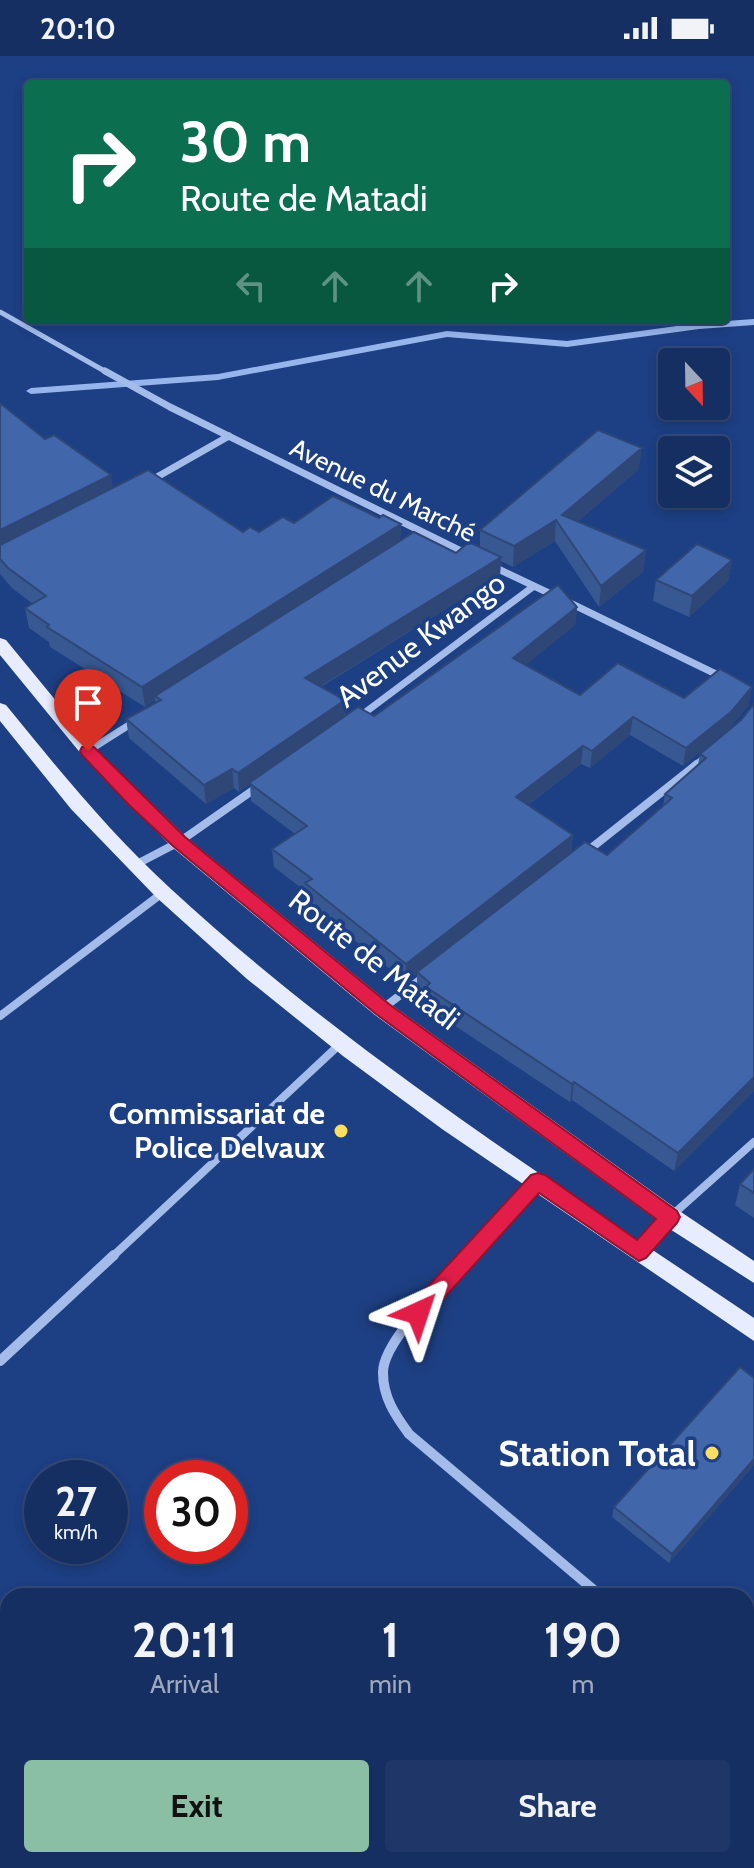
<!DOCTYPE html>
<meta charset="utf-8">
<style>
:root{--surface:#162f62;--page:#1f3768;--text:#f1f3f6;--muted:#9ea9be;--line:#354a77;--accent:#8abfa5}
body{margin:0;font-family:Cabin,sans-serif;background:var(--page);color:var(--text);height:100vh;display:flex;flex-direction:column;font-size:30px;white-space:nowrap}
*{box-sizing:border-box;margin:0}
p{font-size:26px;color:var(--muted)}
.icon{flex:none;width:44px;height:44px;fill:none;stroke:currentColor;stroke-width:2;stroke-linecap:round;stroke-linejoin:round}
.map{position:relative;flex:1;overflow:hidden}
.side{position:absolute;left:0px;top:1532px;width:754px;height:280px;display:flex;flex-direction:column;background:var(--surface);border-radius:24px 24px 0 0;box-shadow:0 4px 12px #0003,0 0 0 2px var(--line)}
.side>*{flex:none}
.guide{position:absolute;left:24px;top:24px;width:706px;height:244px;border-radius:8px;box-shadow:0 4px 12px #0003,0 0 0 2px var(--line);background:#0b6e4f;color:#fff;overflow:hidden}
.needle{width:52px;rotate:158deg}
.buttons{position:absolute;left:658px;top:292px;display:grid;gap:16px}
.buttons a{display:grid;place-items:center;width:72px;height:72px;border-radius:8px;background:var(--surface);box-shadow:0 4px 12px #0003,0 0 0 2px var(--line);font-size:40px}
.speed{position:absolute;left:24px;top:1404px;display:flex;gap:16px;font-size:40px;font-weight:700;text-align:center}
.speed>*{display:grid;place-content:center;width:104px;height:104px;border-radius:50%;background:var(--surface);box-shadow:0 4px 12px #0003,0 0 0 2px var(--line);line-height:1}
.speed small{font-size:20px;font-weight:400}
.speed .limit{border:12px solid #d22;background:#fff;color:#111}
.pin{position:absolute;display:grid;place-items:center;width:68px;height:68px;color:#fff;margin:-82px -34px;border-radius:50% 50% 50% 0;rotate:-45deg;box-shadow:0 0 8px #0007}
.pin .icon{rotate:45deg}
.me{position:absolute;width:88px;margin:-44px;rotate:42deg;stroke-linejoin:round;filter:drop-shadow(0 0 6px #0008)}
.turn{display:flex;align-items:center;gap:28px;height:168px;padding:0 24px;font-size:36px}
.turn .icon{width:104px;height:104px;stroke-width:2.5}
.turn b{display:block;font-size:56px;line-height:68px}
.lanes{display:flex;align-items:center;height:76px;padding:0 24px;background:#0003;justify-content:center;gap:40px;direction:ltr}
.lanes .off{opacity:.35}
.eta{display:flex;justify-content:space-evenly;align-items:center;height:136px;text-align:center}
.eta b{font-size:48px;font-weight:700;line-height:56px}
.button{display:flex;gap:16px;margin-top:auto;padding:16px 24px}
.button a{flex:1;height:92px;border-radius:8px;background:var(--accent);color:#111;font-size:32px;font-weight:700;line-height:92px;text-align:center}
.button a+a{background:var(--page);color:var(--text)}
.status{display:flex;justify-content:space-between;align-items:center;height:56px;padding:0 40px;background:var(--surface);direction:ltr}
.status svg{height:22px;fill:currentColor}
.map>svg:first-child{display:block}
</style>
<div class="status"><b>20:10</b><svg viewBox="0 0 49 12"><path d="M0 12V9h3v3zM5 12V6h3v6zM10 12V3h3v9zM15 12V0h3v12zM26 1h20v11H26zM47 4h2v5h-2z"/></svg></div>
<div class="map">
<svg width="754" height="1812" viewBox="0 0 754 1812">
<rect width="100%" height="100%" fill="#1d3f83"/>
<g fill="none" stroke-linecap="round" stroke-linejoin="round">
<path fill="#96b5ec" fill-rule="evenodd" d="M754,263V269L699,273L567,291L447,281L218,324L31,338L26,335L31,332L218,318L447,275L567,285L699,267Z"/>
<path stroke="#a3bcea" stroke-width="5" d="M0,256L108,317"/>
<path stroke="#a3bcea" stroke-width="7" d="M105,315L170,351L469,499
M150,425L229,380
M492,510L555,540
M568,546L724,622
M359,661L534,530
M88,695L137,664
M694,710L706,701"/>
<path stroke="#a3bcea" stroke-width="8" d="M585,797L697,708
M135,809L179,786L259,730
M382,953L425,920
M0,960L161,838
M639,1196L670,1161L754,1086
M112,1201L339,989
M468,1201L537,1126"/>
<path stroke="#a3bcea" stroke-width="10" d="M470,1199C448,1223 382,1285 383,1317C383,1341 395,1359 409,1378L601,1540
M0,1305L114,1199
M746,1661L754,1668"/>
<path fill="#e7edfe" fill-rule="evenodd" d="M0,582L6,584L94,691L186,781L389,947L678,1154L754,1205V1227L662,1168L375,959L172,791L82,699L0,599Z
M0,647L6,649C58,713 110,777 171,833C349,997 554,1127 754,1262V1285L442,1073L343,1000L247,923L156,841L71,753L0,665Z"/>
</g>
<path fill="#385892" d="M0,347L45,383L113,432L243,476H259L294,467L379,462L401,468L400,485L456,497L480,490V474L639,413L577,466L646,494L643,516L599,551L555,485L513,511L501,505L500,519L321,631L345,660H374L577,551L575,569L525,609L580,639L684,642L749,649L728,673L683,710L630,679L590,712L581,708L528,749L573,779L571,797L607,799L663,750L665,738L698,709L700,698L741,664L754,648V1035L674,1115L572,1044L570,1046L425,950V942L417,935V917L406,926L306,845L305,835L274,811L272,793L295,778L251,745L250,728L239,736L234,732L206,748L129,682L126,663L156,647L155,644L145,651L50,591L49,586L29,572L25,552L33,548L12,532L0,518Z
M732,504L728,525L689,561L653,545L656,524Z
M754,1113V1162L735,1149L740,1128Z
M754,1322V1409L669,1507L612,1461L614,1451Z"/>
<path fill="#2e4777" d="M642,392L639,413L565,476L562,459Z
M111,419L114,439L0,496V474Z
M556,464L555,485L513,511L514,490Z
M401,468L400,487L155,640V644L145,651L142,631Z
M646,494L643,516L599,551L601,530Z
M501,501L500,519L305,640V622Z
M732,504L728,525L689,561L692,540Z
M577,551L575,569L512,620L513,602Z
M752,631L749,649L728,673L683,710L686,692Z
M345,644L346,662L239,736L238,717Z
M633,661L630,679L590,712L592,695Z
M583,690L581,708L514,759L516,741Z
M232,713L234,732L206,748L204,729Z
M573,779L571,797L406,926V908Z
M754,1021V1035L674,1115L678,1097Z
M574,1026L572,1044L570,1046L572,1028Z
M754,1403V1409L669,1507L672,1498Z"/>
<path fill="#4166aa" stroke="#2e4777" stroke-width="2" d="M0,347L45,383L54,379L111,419L0,474Z
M598,374L642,392L562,459L646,494L601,530L556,464L514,490L480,474Z
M148,414L243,476L250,471L259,476L283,461L294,467L333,440L379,462L383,459L401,468L142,631L47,571L49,569L25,552L46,540L8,512L0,503V489Z
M414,476L456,497L469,486L501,501L305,622L345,644L238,717L232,713L204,729L126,663L161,644L155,640Z
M697,488L732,504L692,540L656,524Z
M558,529L577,551L513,602L580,639L618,607L684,642L720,613L752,631L732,655L686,692L633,661L592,695L583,690L516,741L573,779L406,908L305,827L312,823L272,793L307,770L249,727L358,651L374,660Z
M754,648V1021L678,1097L574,1026L572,1028L426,931L430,927L417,916L585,786L607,799L672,742L665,738L706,702L700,698L741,664Z
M754,1113V1137L740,1128Z
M740,1311L754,1322V1403L672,1498L614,1451Z"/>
<path fill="#e11d48" stroke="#92132f" stroke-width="2" d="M88,689L94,691L185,781L389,948L677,1155L680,1161L677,1167L646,1202L639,1205L539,1137L425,1263L418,1266L410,1263L407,1257L410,1250L531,1119L538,1117L545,1119L637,1184L656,1163L376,958L173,790L129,749L82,699L80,695L82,691Z"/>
<g fill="#fadd61" stroke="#1d3f83" stroke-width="3">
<circle cx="341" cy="1075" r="8"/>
<circle cx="712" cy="1397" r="8"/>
</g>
<g text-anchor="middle" stroke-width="7" stroke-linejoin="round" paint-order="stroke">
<g font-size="26" fill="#fff" stroke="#1d3f83">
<text transform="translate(383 434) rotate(26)" y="9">Avenue du Marché</text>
</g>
<g font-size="30" fill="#fff" stroke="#1d3f83">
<text transform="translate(421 584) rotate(-37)" y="10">Avenue Kwango</text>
<text transform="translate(374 904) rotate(38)" y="10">Route de Matadi</text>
</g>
<g font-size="30" font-weight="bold" fill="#fff" stroke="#1d3f83" text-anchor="end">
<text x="325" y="1068">Commissariat de<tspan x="325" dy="34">Police Delvaux</tspan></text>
</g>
<g font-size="36" font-weight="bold" fill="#fff" stroke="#1d3f83" text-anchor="end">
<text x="696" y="1410">Station Total</text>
</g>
</g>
</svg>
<div class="buttons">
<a><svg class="needle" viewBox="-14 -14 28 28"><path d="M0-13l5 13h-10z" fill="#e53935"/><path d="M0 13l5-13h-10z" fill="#9ea9be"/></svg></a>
<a><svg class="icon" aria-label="layers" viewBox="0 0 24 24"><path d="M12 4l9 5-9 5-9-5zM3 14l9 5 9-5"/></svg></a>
</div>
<div class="speed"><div>27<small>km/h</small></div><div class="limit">30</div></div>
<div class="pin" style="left:88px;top:695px;background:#d93025"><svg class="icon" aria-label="arrive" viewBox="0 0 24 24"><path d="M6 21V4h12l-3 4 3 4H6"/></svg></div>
<svg class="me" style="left:418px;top:1257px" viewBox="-20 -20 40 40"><path d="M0-17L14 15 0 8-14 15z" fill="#e11d48" stroke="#fff" stroke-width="4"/></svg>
<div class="guide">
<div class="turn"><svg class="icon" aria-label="right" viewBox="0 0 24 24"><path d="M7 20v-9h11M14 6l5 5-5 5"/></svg><div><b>30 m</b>Route de Matadi</div></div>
<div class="lanes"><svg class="icon off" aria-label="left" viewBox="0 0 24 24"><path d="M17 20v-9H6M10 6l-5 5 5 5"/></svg><svg class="icon off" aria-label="ahead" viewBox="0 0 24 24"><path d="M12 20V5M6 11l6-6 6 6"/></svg><svg class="icon off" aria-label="ahead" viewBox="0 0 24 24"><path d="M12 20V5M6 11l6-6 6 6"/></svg><svg class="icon" aria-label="right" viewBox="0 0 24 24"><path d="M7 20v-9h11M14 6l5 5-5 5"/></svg></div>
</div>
<section class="side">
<div class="eta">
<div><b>20:11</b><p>Arrival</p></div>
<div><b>1</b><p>min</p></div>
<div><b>190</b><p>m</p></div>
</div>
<div class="button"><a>Exit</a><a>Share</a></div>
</section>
</div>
